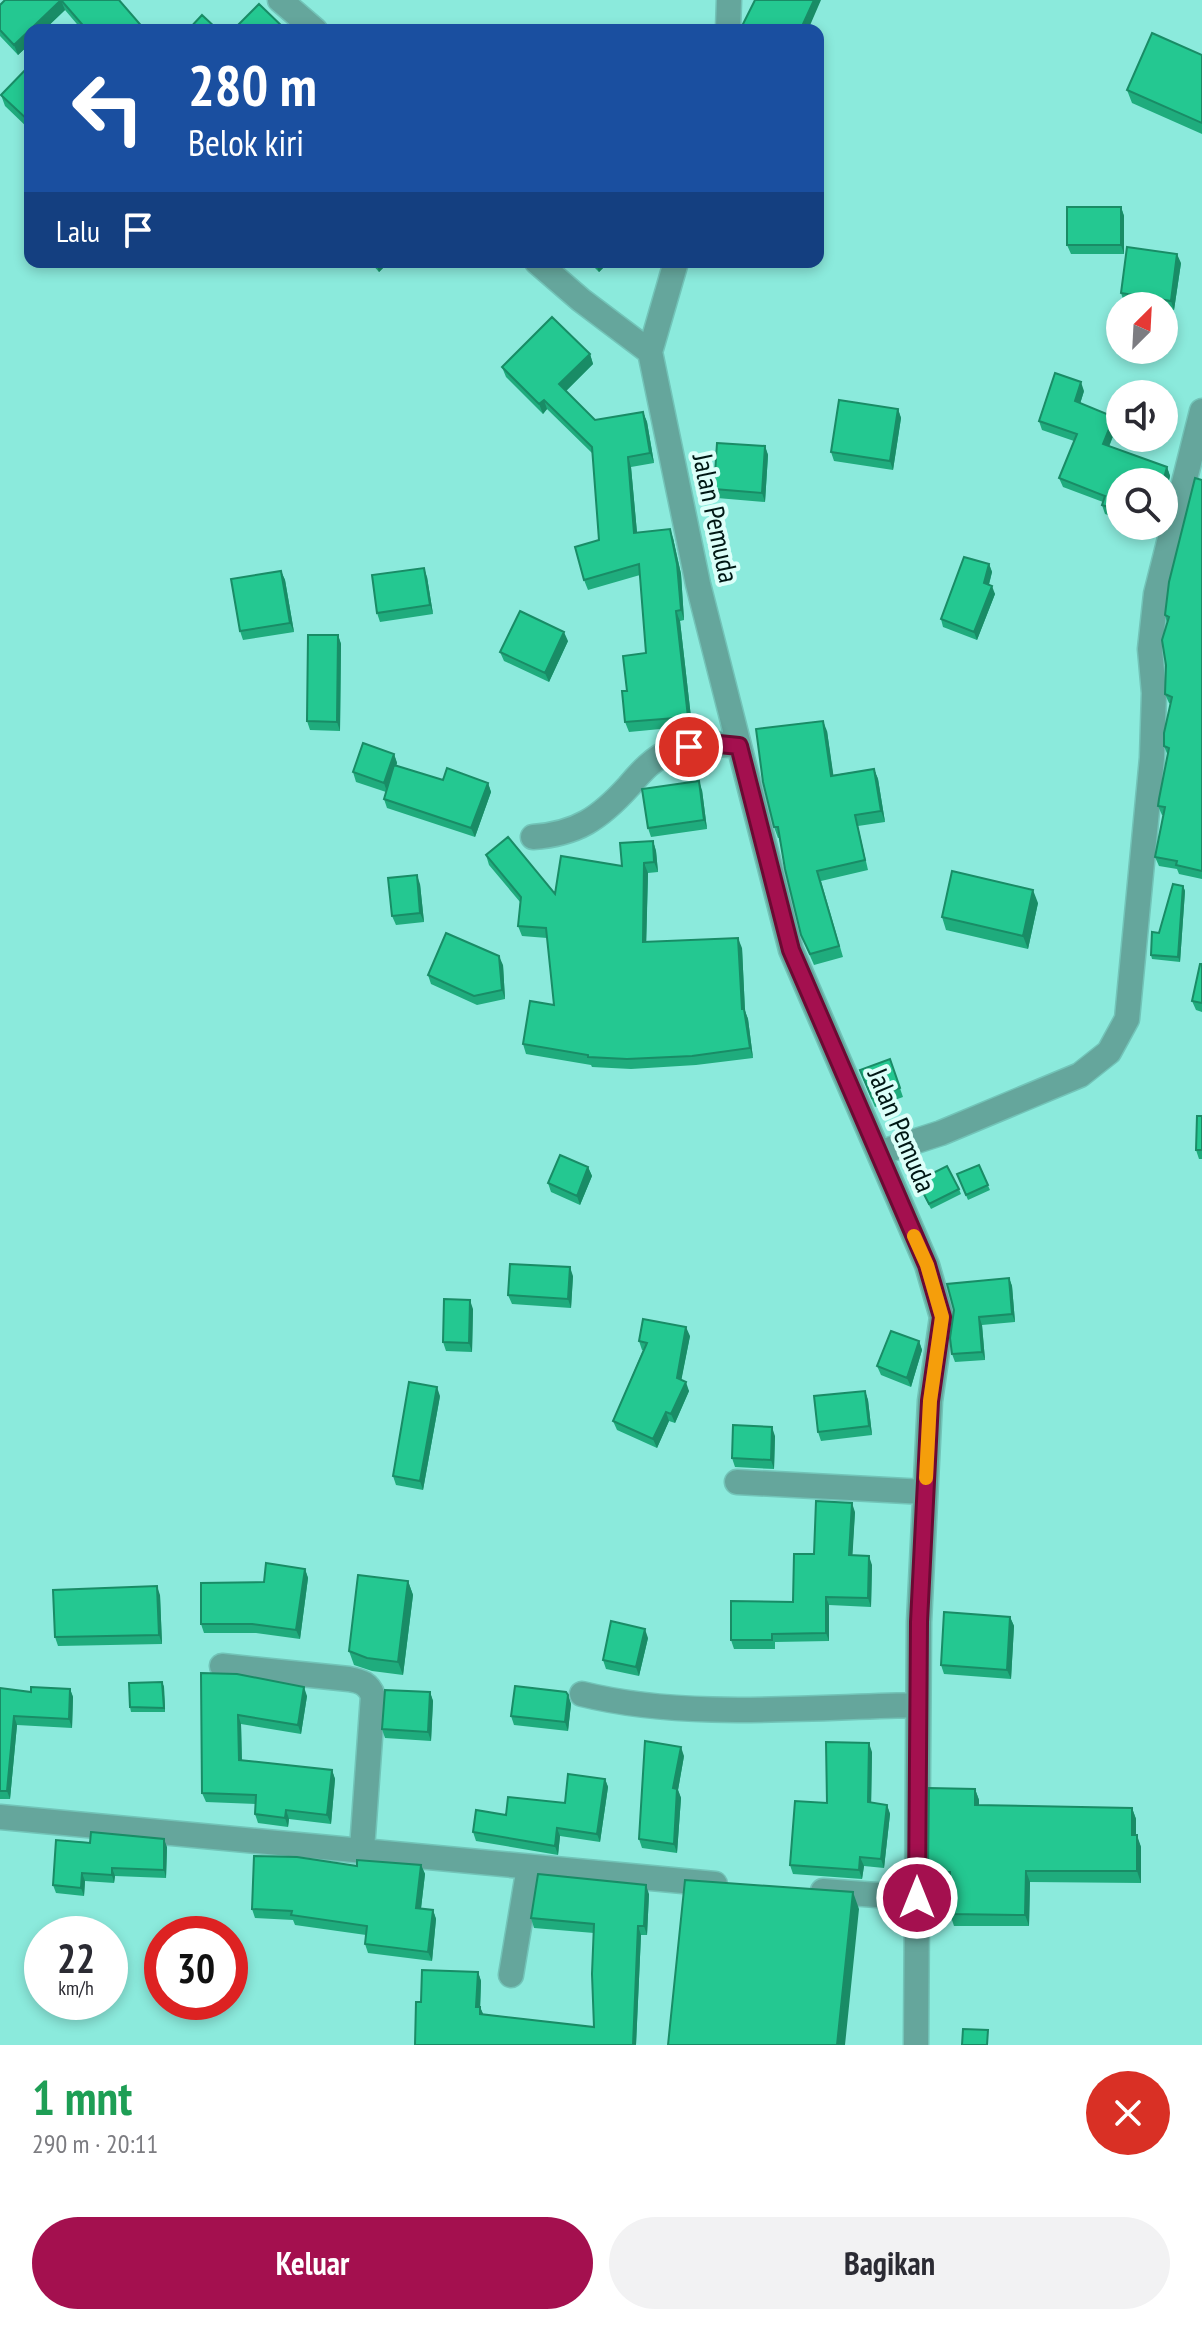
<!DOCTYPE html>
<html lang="id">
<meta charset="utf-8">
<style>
:root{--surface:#fff;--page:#f2f2f3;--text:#2b2b33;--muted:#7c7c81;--accent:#a4104f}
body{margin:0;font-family:"PT Sans Narrow",sans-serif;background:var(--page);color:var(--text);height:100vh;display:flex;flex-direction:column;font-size:30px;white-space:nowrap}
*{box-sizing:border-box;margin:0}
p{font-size:26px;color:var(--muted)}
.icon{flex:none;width:44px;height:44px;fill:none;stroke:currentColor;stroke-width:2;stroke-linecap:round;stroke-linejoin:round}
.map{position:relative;height:2045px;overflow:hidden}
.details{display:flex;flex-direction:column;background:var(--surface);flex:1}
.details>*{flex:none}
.guide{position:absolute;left:24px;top:24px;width:800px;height:244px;border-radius:16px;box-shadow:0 4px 12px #0003;background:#1a4fa0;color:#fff;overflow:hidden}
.needle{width:52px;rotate:24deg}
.controls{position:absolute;left:1106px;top:292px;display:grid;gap:16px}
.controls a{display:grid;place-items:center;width:72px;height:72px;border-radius:50%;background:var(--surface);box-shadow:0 4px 12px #0003;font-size:40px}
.speed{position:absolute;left:24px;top:1916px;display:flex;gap:16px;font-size:40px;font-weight:700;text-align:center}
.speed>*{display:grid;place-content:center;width:104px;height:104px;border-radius:50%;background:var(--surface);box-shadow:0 4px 12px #0003;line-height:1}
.speed small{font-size:20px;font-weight:400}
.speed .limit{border:12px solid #d22;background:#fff;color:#111}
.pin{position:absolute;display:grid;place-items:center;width:68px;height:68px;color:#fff;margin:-34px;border:4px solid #fff;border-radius:50%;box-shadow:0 2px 8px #0007}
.me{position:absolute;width:88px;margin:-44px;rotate:0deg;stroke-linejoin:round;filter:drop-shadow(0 0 6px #0008)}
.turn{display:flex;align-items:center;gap:28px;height:168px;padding:0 32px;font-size:36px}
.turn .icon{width:104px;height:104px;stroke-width:2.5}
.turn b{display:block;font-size:56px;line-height:68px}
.then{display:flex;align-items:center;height:76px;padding:0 32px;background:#0003;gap:16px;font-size:30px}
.round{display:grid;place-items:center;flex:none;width:84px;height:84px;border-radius:42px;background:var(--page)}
.summary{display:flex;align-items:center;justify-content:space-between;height:136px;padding:0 32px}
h1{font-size:48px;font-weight:700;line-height:60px;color:#1e9e55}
.action{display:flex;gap:16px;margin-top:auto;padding:16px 32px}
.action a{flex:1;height:92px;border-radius:48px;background:var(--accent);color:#fff;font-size:32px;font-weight:700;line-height:92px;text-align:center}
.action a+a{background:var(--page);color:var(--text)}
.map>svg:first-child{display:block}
</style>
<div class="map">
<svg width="1202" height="2045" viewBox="0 0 1202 2045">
<rect width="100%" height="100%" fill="#8beadc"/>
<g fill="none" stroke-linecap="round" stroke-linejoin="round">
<defs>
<path id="minor" d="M280,0L315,30
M728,30L729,0
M537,262L581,300L650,352
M676,262L650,352L698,584L791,950L927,1265L942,1317L930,1401L919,1622L916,2045
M533,837C577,834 600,818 629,786C640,773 654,757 671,751C694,742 716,743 739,746
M879,1153L941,1133L1080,1075L1109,1052L1127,1019L1152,758L1154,693L1150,649L1156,594L1202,411
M737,1482L925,1492
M222,1666L349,1679C361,1681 369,1684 373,1696L362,1849
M582,1694C687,1720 810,1707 918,1705
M0,1817L715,1884
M823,1891L917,1898
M511,1975L529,1867"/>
</defs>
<use href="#minor" stroke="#72c4b8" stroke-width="27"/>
<use href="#minor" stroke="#65a69c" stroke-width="24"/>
</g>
<path fill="#1fac7d" d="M5,0H119L145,30H82L65,10L18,55L0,36V5Z
M1202,55V134L1132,103L1127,90Z
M30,65V130L5,106L1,95Z
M1121,207L1124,216V254H1071L1067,245Z
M370,262H389L379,272Z
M589,262H609L599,272Z
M1181,263L1174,310L1164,308V306H1149L1124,302L1121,293Z
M590,354L593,364L566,391L595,420L643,412L647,422L654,463L631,467L637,533L673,538L681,574L684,620L680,621L692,726L629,732L625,722L627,691L646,653L640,575L588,590L584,580L599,540L593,454L547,409L543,414L506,377L502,367Z
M1084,391L1080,404L1114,417L1117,426L1109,447L1167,467L1170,476L1164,501V482H1120V519L1105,514L1102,505L1103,502L1063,487L1059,478L1074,441L1042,430L1039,421Z
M898,409L901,418L893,470L834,461L831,452Z
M765,446L768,455L765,502L717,498L714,489Z
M1202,480V879L1179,874L1177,869L1159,866L1155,857L1163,815H1162L1158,806L1168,756L1164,746L1171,704L1169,703L1165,694L1167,623L1165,615Z
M1138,526H1158L1156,533Z
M989,564L992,572L989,585L995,594L977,640L943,627L941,619Z
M281,571L285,580L294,632L243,640L240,631Z
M427,577L433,614L380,622L377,613Z
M338,635L341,644L340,731L310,730L307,721Z
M568,641L549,682L504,661L500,652Z
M827,731L833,775L874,769L878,779L885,822L858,826L868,870L821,881L843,957L814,965L801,935L779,838H778L774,827Z
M394,754L397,763L396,766L443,780L488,783L491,792L475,837L387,808L384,799L386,792L356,782L353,772Z
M702,790L707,829L651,837L648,828Z
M653,841L656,851L658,872L648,873L646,942L742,948L745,1011L748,1019L753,1058L696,1065L631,1069L592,1067L591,1065L526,1054L523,1044L554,1005L547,938L522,936L518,926L520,902L489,865L486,855L555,894L622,866Z
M420,884L424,922L396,925L392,916Z
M1183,886L1185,891L1180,962L1152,959L1151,955L1159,933Z
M1038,903L1028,949L946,930L942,917Z
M1202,964V1012L1196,1010L1192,1001Z
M503,965L505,999L477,1005L431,984L428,975Z
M890,1059L903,1097L875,1107L863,1079Z
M1202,1116V1159H1199L1196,1150Z
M979,1165L990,1190L968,1200L957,1174Z
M588,1167L592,1176L580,1205L551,1192L548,1183Z
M919,1186L959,1189L961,1194L931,1209Z
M573,1276L571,1308L512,1304L508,1295Z
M1009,1278L1012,1286L1015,1322L982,1325L985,1360L955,1362L952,1354Z
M473,1309L472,1352L446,1351L443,1342Z
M690,1336L681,1380L689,1391L675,1423L669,1421L657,1448L617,1430L613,1421L643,1350H642L639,1341Z
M919,1341L922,1350L911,1387L881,1375L877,1366Z
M865,1391L868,1400L872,1435L821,1441L818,1432Z
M440,1396L423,1490L396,1485L393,1476Z
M775,1436L774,1469L735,1467L732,1458Z
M855,1512L852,1555L872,1565L871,1607L829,1605V1641L775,1642V1649H734L731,1640L793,1602L814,1554Z
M305,1569L308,1578L300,1639L256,1633H204L201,1624L264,1582Z
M408,1581L413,1595L403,1675L372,1671L354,1665L349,1651Z
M160,1595L162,1644L58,1646L55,1637Z
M1010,1617L1014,1626L1011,1679L944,1674L941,1665Z
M648,1638L639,1676L606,1669L603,1660Z
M201,1673L307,1696L301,1734L241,1724L242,1760L332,1770L335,1779L331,1824L289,1819L288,1827L258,1823L255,1814L256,1804L206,1802L202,1793Z
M162,1682L164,1687L165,1712H131L130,1707Z
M0,1688L31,1692L70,1689L73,1697L72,1728L17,1725L10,1799H0Z
M430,1692L433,1701L431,1741L385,1738L382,1729Z
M568,1695L571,1704L568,1731L514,1725L511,1716Z
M872,1752L871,1803L887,1805L890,1814L884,1868L864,1866L862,1879L793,1874L790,1865L827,1803Z
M684,1756L678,1790L681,1798L677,1853L642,1848L639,1839Z
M605,1779L608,1787L600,1842L560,1836L558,1855L476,1841L473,1832L506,1815L565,1803Z
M975,1789L979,1800V1805L1132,1808L1136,1819V1835L1141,1847V1883L1030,1882L1029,1926H954L950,1914V1883H932L928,1872Z
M56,1840L167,1847L166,1878L115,1876L114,1883L85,1881L84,1896L56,1893L53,1885Z
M421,1865L425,1874L421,1908L433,1910L436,1919L432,1961L368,1953L365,1944L366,1935L295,1925L293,1920L255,1918L252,1909L357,1866Z
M649,1894L647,1935H641L636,2045L421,2002L478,1972L481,1981L480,2007L483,2014L594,2027V1933L534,1928L531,1918Z"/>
<path fill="#198c66" d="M61,0L65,10L44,30H30Z
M814,0H821L808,30L803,24Z
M30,30V44L18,55L14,45Z
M821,33L824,42L818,54V38Z
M1121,207L1124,216V254L1121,245Z
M1177,254L1181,263L1174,310L1171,301Z
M376,262H389L379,272Z
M595,262H609L599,272Z
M590,354L593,364L563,394L559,384Z
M1081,382L1084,391L1078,410L1075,401Z
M544,400L547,409L543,414L539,404Z
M898,409L901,418L893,470L890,461Z
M643,412L647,422L654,463L650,453Z
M1114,417L1117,426L1106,453L1103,444Z
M765,446L768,455L765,502L762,493Z
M628,457L631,467L638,543L634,533Z
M1167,467L1170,476L1164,501L1163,482Z
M670,529L673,538L681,574L684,620L681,610Z
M989,564L992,572L987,591L984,583Z
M424,568L427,577L433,614L430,605Z
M281,571L285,580L294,632L290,623Z
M992,586L995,594L977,640L974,632Z
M676,611L680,621L692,726L688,717Z
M564,632L568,641L549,682L545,673Z
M338,635L341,644L340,731L337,722Z
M823,721L827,731L835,786L831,776Z
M394,754L397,763L387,792L384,783Z
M874,769L878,779L885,822L881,811Z
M699,781L702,790L707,829L704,820Z
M488,783L491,792L475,837L471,828Z
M653,841L656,851L658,872L654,862Z
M644,863L648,873L646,952L643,942Z
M417,875L420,884L424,922L420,913Z
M1183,886L1185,891L1180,962L1178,957Z
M1033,890L1038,903L1028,949L1023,936Z
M738,938L742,948L745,1011L748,1019L753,1058L750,1048L742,1009Z
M499,956L503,965L505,999L502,990Z
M588,1167L592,1176L580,1205L577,1196Z
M570,1267L573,1276L571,1308L568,1299Z
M1009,1278L1012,1286L1015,1322L1012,1314Z
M470,1300L473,1309L472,1352L469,1343Z
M979,1317L982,1325L985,1360L982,1352Z
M686,1327L690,1336L680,1387L677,1378Z
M919,1341L922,1350L911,1387L907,1378Z
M686,1382L689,1391L675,1423L671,1414Z
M437,1387L440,1396L423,1490L420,1481Z
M865,1391L868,1400L872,1435L869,1426Z
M666,1412L669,1421L657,1448L653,1439Z
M772,1427L775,1436L774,1469L771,1460Z
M852,1503L855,1512L852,1564L849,1555Z
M869,1556L872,1565L871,1607L868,1598Z
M305,1569L308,1578L300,1639L296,1630Z
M408,1581L413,1595L403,1675L398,1662Z
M157,1586L160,1595L162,1644L159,1635Z
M826,1597L829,1605V1641L826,1633Z
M1010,1617L1014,1626L1011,1679L1007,1670Z
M645,1629L648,1638L639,1676L636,1667Z
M162,1682L164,1687L165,1712L164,1708Z
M304,1687L307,1696L301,1734L298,1725Z
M70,1689L73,1697L72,1728L69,1719Z
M430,1692L433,1701L431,1741L428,1732Z
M568,1695L571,1704L568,1731L565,1722Z
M238,1715L241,1724L242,1769L239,1760Z
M14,1716L17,1725L10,1799L7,1791Z
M869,1743L872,1752L871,1812L868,1802Z
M681,1747L684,1756L678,1790L681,1798L677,1853L674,1844L673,1788Z
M332,1770L335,1779L331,1824L327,1815Z
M605,1779L608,1787L600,1842L597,1834Z
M975,1789L979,1800V1817L975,1805Z
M887,1805L890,1814L884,1868L881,1859Z
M1132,1808L1136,1819V1847L1132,1835Z
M286,1810L289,1819L288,1827L285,1818Z
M557,1828L560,1836L558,1855L555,1846Z
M1137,1835L1141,1847V1883L1137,1871Z
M164,1839L167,1847L166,1878L164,1870Z
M860,1857L864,1866L862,1879L859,1870Z
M421,1865L425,1874L420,1917L416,1908Z
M112,1868L115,1876L114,1883L112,1875Z
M1026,1871L1030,1882L1029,1926L1025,1915Z
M82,1873L85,1881L84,1896L81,1888Z
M646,1885L649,1894L647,1935L644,1926Z
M853,1892L859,1909L845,2045H837Z
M433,1910L436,1919L432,1961L428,1952Z
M638,1926L641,1935L636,2045H633Z
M478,1972L481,1981L480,2012V2007L484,2016L483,2023L476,2007Z"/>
<path fill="#24c891" stroke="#198c66" stroke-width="2" d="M5,0H119L145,30H87L61,0L14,45L0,30V5Z
M755,0H814L803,24L815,30H740Z
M259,4L286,30H233Z
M202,15L218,30H188Z
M1152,33L1202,55V123L1127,90Z
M30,65V122L1,95Z
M1067,207H1121V245H1067Z
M1127,247L1177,254L1171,301L1121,293Z
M552,317L590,354L559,384L595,420L643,412L650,453L628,457L634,533L670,529L677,564L681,610L676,611L688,717L625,722L622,691H627L623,656L646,653L639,564L584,580L575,547L599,540L592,447L544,400L539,404L502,367Z
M1055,373L1081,382L1075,401L1114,417L1103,444L1167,467L1163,482H1120V511L1102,505L1105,496L1059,478L1077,434L1039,421Z
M839,400L898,409L890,461L831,452Z
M717,443L765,446L762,493L714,489Z
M1195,478L1202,480V871L1176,865L1177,861L1155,857L1165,807L1158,806L1159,799L1169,748L1164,746V733L1172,697L1165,694L1166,665L1162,640L1169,617L1165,615L1169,582Z
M964,557L989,564L984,583L992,586L974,632L941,619Z
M424,568L430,605L377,613L372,575Z
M281,571L290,623L240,631L231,579Z
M520,611L564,632L545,673L500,652Z
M308,635H338L337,722L307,721Z
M823,721L831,776L874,769L881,811L855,815L865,860L817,871L839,946L810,954L801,935L785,869L778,827H774L763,782L756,729Z
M363,743L394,754L384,783L353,772Z
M394,765L443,780L447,768L488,783L471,828L384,799Z
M699,781L704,820L648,828L642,789Z
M508,837L555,894L561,856L622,866L620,843L653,841L654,862L644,863L643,942L738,938L742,1009H744L750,1048L692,1056L627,1059L588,1057V1055L523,1044L530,1001L554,1005L546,928L518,926L521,897L486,855Z
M952,871L1033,890L1023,936L942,917Z
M417,875L420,913L392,916L388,878Z
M1173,884L1183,886L1178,957L1151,955L1152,932L1159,933Z
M446,933L499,956L502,990L474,996L428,975Z
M1200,964H1202V1003L1192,1001Z
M890,1059L900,1088L872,1098L860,1070Z
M1197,1116H1202V1150H1196Z
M560,1155L588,1167L577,1196L548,1183Z
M979,1165L988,1185L966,1195L957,1174Z
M947,1166L959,1189L929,1204L917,1181Z
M510,1264L570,1267L568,1299L508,1295Z
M1009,1278L1012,1314L979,1317L982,1352L952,1354L950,1338L954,1310L947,1284Z
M444,1299L470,1300L469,1343L443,1342Z
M643,1319L686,1327L677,1378L686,1382L671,1414L666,1412L653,1439L613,1421L647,1343L639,1341Z
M891,1331L919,1341L907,1378L877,1366Z
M409,1382L437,1387L420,1481L393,1476Z
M865,1391L869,1426L818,1432L814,1396Z
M733,1425L772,1427L771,1460L732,1458Z
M816,1501L852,1503L849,1555L869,1556L868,1598L826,1597V1633L772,1634V1640H731V1601L793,1602L794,1554H814Z
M266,1563L305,1569L296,1630L252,1624H201V1583L264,1582Z
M358,1575L408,1581L398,1662L367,1658L349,1651Z
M157,1586L159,1635L55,1637L53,1590Z
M944,1612L1010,1617L1007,1670L941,1665Z
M611,1621L645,1629L636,1667L603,1660Z
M201,1673L237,1674L304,1687L298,1725L238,1715L239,1760L332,1770L327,1815L286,1810L285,1818L255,1814L256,1795L202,1793Z
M162,1682L164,1708L130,1707L129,1683Z
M515,1686L566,1692L568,1695L565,1722L511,1716Z
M31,1687L70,1689L69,1719L14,1716L7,1791H0V1688L31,1692Z
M385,1690L430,1692L428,1732L382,1729Z
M645,1741L681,1747L673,1788L677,1789L674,1844L639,1839Z
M826,1742L869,1743L868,1802L887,1805L881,1859L860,1857L859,1870L790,1865L795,1801L827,1803Z
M568,1774L605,1779L597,1834L557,1828L555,1846L473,1832L476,1810L506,1815L508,1797L565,1803Z
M929,1788L975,1789V1805L1132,1808V1835H1137V1871H1026L1025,1915L950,1914V1872H928Z
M91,1832L164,1839V1870L112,1868V1875L82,1873L81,1888L53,1885L56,1840L90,1843Z
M254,1856L297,1857L357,1866V1860L421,1865L416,1908L433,1910L428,1952L365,1944L367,1926L291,1915L292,1911L252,1909Z
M538,1874L646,1885L644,1926H638L633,2045H415L416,2002H421L422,1970L478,1972L476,2007H480V2014L594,2027L592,1974L594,1924L531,1918Z
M685,1880L853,1892L837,2045H668Z
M963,2029L988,2030L987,2045H962Z"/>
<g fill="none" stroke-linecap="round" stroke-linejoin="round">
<defs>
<path id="route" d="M689,747L709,743L739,746L791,950L927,1265L942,1317L930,1401L919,1622L917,1898"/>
</defs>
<use href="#route" stroke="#6b0a33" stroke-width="20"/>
<use href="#route" stroke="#a4104f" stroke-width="14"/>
<path stroke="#f59e0b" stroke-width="14" d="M914,1236L927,1265L942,1317L930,1401L926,1478"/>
</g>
<g text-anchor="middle" stroke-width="8" stroke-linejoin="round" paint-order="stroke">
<g font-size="28" fill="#001714" stroke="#dcfff9">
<text transform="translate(716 518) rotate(78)" y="10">Jalan Pemuda</text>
<text transform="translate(902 1130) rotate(67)" y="10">Jalan Pemuda</text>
</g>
</g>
</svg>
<div class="controls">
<a><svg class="needle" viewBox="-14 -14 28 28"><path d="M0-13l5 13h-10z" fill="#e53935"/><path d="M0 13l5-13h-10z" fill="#7c7c81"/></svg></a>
<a><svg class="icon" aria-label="sound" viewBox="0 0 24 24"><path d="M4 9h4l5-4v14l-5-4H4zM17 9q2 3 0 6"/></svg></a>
<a><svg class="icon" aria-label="search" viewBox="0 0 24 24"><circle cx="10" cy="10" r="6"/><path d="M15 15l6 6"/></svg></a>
</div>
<div class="speed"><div>22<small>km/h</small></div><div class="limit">30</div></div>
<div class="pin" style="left:689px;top:747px;background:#d93025"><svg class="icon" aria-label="arrive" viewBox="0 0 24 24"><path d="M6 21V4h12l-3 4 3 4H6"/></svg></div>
<svg class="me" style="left:917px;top:1898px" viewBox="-20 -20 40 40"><circle r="17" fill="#a4104f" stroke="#fff" stroke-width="3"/><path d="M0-11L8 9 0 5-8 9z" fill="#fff"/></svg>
<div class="guide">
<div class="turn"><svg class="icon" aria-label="left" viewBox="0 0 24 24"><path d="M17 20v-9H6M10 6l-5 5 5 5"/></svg><div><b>280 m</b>Belok kiri</div></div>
<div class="then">Lalu<svg class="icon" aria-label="arrive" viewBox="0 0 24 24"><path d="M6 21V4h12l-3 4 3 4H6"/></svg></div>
</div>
</div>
<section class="details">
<div class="summary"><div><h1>1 mnt</h1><p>290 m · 20:11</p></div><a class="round" style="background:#d93025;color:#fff"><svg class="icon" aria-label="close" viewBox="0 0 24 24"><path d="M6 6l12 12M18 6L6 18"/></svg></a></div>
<div class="action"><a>Keluar</a><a>Bagikan</a></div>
</section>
